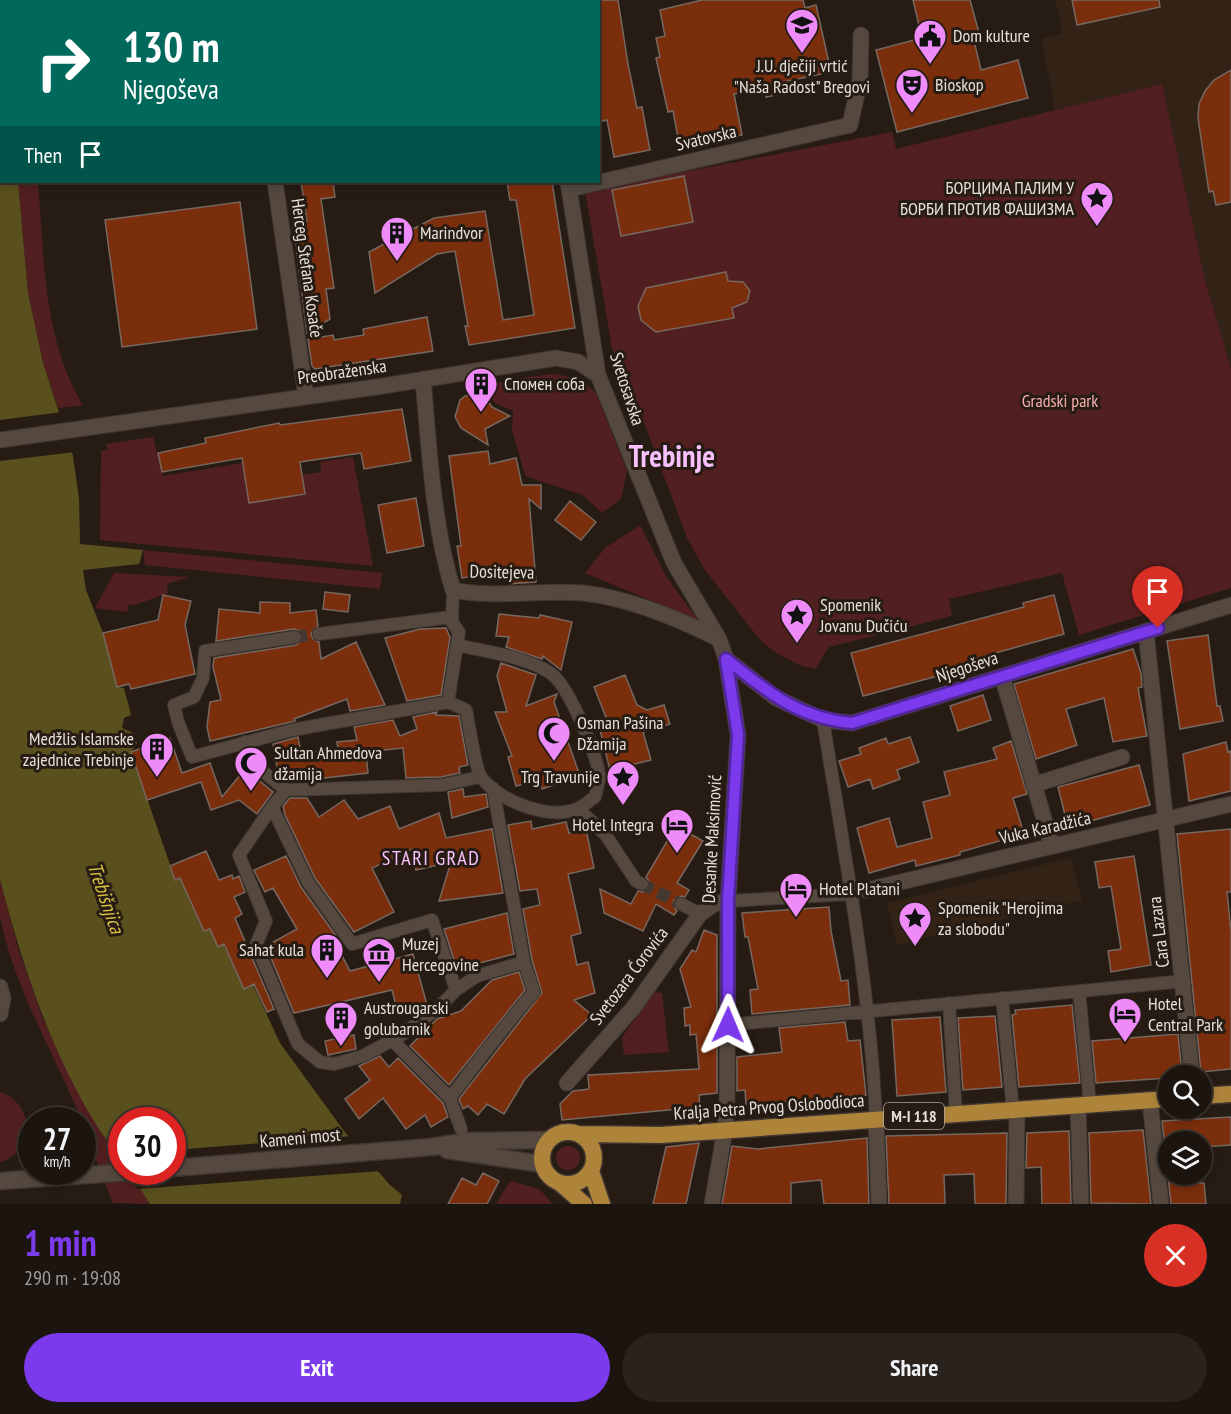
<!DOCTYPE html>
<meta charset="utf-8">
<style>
:root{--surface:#1c150f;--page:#29221d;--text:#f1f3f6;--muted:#a09f9e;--line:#3a342f;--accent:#7c3aed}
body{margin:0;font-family:"PT Sans Narrow",sans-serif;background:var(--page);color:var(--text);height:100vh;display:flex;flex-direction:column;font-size:22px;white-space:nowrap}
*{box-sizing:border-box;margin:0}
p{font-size:20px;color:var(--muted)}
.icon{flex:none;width:33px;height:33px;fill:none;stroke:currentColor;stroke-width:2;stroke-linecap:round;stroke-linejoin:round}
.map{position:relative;height:1204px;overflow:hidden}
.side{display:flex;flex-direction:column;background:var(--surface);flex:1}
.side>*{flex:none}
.guide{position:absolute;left:0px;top:0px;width:600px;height:183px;box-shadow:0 3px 9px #0003,0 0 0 2px var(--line);background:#00695c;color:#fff;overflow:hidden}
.controls{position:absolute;left:1158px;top:1065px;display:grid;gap:12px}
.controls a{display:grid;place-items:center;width:54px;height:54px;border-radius:50%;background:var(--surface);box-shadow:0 3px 9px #0003,0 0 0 2px var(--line);font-size:30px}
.speed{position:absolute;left:18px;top:1107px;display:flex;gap:12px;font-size:30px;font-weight:700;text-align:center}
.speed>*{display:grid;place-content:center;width:78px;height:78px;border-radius:50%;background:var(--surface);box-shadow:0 3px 9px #0003,0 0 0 2px var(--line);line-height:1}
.speed small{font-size:15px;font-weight:400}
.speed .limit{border:9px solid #d22;background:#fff;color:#111}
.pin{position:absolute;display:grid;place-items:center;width:51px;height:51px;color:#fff;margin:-62px -26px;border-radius:50% 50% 50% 0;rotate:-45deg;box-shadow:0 0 6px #0007}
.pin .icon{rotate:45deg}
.me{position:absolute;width:66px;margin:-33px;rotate:1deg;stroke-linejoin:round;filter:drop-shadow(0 0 4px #0008)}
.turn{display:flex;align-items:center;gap:21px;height:126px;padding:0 24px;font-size:27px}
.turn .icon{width:78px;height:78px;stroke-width:2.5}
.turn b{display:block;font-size:42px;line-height:51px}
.then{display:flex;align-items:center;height:57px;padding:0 24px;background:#0003;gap:12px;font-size:22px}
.round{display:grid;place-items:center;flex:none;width:63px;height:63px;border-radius:32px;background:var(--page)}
.overview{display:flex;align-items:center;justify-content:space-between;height:102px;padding:0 24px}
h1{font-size:36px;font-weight:600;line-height:45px;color:var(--accent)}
.action{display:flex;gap:12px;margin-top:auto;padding:12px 24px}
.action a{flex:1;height:69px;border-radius:36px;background:var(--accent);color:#fff;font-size:24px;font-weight:600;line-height:69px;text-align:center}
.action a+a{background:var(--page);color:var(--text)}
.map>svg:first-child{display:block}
</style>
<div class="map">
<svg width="1231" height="1204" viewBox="0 0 1231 1204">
<rect width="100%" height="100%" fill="#261c14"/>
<path fill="#332316" d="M1055,0H1231V369L1205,280L1162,84L1055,111L1042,39L1063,33Z
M1071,858L1082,900L897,945L887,903Z"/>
<path fill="#521f20" d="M1162,84L1205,280L1231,369V588L1079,635L1062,573L949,599L952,616L829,647L815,669L799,665L778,654L761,641L705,570L687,538L636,401L612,348L585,191L892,132L896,149Z
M18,182H38C44,256 43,340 83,405L58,408L43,363L28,293Z
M552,374L578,378L596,393L627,471L621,499L602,513L583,495L525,476L512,429L513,411L495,403L483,389L506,380Z
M153,437L163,476L242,463L250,503L305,494L302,475L321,472L320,462L353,457L373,566L100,540L101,451L108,450L106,444Z
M640,525L666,576L698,620L585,573L605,548Z
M143,550L382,573L380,589L145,565Z
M114,573L189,577L167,584L168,593L135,605L129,604L127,612L95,608Z
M0,879L18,948L43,1019L98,1127L121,1160L122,1172H129L150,1204L113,1203C100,1171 88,1137 76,1107C49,1044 13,984 0,916C0,904 0,891 0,879Z
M655,992L662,993L669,1052L624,1055L622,1037Z
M0,1092C35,1103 36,1152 0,1162Z
M556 1158a12 12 0 1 1 24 0a12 12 0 1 1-24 0Z
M510,1181L539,1189L553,1204H496Z"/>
<path fill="#59501e" d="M0,0L6,1L2,2V182H18L28,293L43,363L73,456L79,499L80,544L143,550L139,564L83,570L86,590L103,633L117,687L124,688L131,715L124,718L122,728L133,733L137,743L131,752L175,879L186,875L187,895L204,931L210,929L223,944L244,988L253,985L280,1043L344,1131L389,1184L402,1195L400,1204H150L129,1172H172V1120H122L121,1160C114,1148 104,1138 97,1126C50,1050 22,965 0,879Z"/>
<path fill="#261c14" d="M62,412L75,452L0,461V420Z
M352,1136L381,1171L137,1189L126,1172H172L173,1150Z"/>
<path fill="#7b2e0c" stroke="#776761" stroke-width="1.5" d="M598,0H618L628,64L637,108L642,107L650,150L614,157L607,120L598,122Z
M702,0H803L805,8L816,5L831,72L783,82L785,93L766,97L764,87L734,94L742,135L680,148L673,111L668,112L656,58L660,57L656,38L665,36L660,10Z
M913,0H970L981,40L974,41L981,70L1018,60L1028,98L897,132L876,50L922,38Z
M1072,0H1159L1160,7L1077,25Z
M1231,70V202L1216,205L1213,191L1209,192L1198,118L1199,104L1205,91L1214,80Z
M684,176L693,222L621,236L612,190Z
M301,182H333L335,197L321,199L334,288L326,289L330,319L307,333L293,223L307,221Z
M507,182H552L575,328L469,345L465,326H468L455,251L437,254L375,293L369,252L434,218L485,211L503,320L534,315L516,200H510Z
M240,202L257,329L122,347L105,220Z
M726,272L728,281L743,282L750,291L747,302L732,308L734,318L656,332L641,320L638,306L646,288Z
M427,317L433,351L315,369L312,366L308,339L333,335L334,340L364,335L363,329Z
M478,395L488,401L492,407L510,416L485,429L488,445L461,428L455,417L460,400L465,396Z
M402,409L411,461L364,469L361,453L300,462L305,494L249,503L242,458L162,472L158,453L206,443L205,438L279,423L280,425Z
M488,451L490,464L516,458L522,485H541V509L529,499L536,582L509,584L508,571L462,578L457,546H461L449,456Z
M416,498L424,546L387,553L378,505Z
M570,501L596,522L581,540L555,520Z
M325,592L350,595L348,612L323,609Z
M163,595L191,601L185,625L195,674L131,689L129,684L117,687L103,633L158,620Z
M1054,595L1064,634L977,658L979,665L863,696L851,653L1024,607L1023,603Z
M260,602L290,603V613L316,610L318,626L311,634L313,639L319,642L321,659L356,642L385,705L350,711L347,699L294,719L295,721L210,741L207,727L210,702L221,700L213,667L214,658L296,645L303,639L301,631L294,629L216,641L219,609L260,613Z
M499,614L539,618L540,615L572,622L561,670L543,656L542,659L506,647L509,637L496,636Z
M446,628L450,637L441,695L407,701L385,638L420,629Z
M1208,635L1217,706H1220L1223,721L1180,729L1167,641Z
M1133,649L1141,673L1142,687L1138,688L1147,736L1113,742L1104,698L1066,709L1077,745L1036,759L1014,684Z
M501,663L536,675L526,706L557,694L554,702L580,776L542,789L539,780L516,786L508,757L512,756L495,712H507L497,676Z
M625,675L637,705L647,710L664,705L670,724L643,732L651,760L610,770L598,722L607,720L594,687Z
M983,695L991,720L958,731L950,706Z
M437,712L436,715L459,716L468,765L459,767L460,773L441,777L406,778L403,748L366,752L368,773L289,782L278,773L273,744L298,737L301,753L338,749L337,742L357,740L354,727L393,720L400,736L417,729L413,717Z
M910,737L919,762L897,770L900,779L873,789L870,779L848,787L839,761L861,754L859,748L886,738L888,744Z
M170,738L182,773L210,763L222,797L245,769L273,792L257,814L239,800L211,810L201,782L147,800L131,752Z
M1011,741L1027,794L1013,798L1024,834L960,852V855L916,866L915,860L869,873L857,828L889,818L897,847L932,838L923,802L950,795L944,772L997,759L993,748Z
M1226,742L1228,752L1231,751V791L1189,801L1183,754Z
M1139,765L1150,805L1068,827L1058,787Z
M463,789L464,797L486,794L488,807L452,818L448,792Z
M290,798H307L319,817L344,800L358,819L390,806L399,829L439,813L446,838L492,829L503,893L439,901L451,862L416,870L412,849L372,868L394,912L354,932L315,878L285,815L283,806Z
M531,821L532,829L566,822L569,833L586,829L594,868L568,874L581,933L571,936L577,965L588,962L595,993L574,1000L592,1015L525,1079L504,1114L487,1104L478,1115L468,1106L463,1109L459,1099L542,993L532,960L523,909L540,905L537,889L520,891L508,825Z
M676,826L703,841L677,883L689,890L685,897L680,896L674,900L673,905L677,911L674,915L656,904L643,931L604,913L600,889L631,904L638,891L643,892L649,888L650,883L646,877Z
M1231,829V892H1227L1231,931V1069L1201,1072L1177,834Z
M206,851L219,880L232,875L233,879L239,876L245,892L234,897L242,914L235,918L274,1009L267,1012L254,984L244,989L224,944L218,947L210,929L204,931L180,878L175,880L170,866Z
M286,856L301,887L339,940L335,942L350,971L413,954L427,1005L398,1013L392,990L294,1013L266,946L297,929L273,888L265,892L254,870Z
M1134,856L1151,965L1111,972L1108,951L1121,949L1111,886L1099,888L1095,862Z
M829,907L831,931L841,981L848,980L850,1005L752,1014L750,990L758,989L748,937H745L742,913Z
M507,913L514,954L457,969L444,929Z
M704,930L717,935V1093L699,1095L700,1107L562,1120L560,1104L573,1091L589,1089L588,1075L699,1069L696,1034L690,1035V1025L685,1026L684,1008L691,1007L680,969L692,950L696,952Z
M519,972L525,990L449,1085L410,1046L437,1019L461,1011L492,980Z
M1072,1005L1080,1083L1019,1087L1012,1015L1016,1014L1015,1010Z
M995,1016L1002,1087L963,1090L958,1018Z
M940,1017L946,1092L897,1096L892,1020Z
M845,1022L848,1041L860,1040L866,1095L746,1105L745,1090L737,1091V1057L782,1052L779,1028Z
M1178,1034L1182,1074L1168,1078L1096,1083L1092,1041Z
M354,1035L356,1049L328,1055L325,1041Z
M380,1056L389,1067L398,1058L443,1103L448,1117L431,1127L425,1115L406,1129L383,1098L359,1119L345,1099L370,1080L359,1066Z
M1231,1117V1145L1202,1147V1142H1168V1174H1193L1194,1183H1204L1206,1204H1171L1162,1121Z
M1143,1130L1151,1204L1091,1203L1089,1133Z
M1069,1131L1071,1204H1042L1041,1167L1026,1168L1027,1133Z
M1007,1133L1006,1204H975L974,1174L944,1175L945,1204H889L886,1136Z
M867,1138L869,1204H824L821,1180L791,1183V1204H722L732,1146L758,1149Z
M699,1143L686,1204H653L666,1147Z
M483,1173L499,1181L487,1204H448L462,1178L476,1185Z"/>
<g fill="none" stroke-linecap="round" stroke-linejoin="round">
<path stroke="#433932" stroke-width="12" stroke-dasharray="12 6" stroke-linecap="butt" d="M295,637L319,634
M642,884L681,904"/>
<defs>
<path id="pedestrian" d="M453,590L452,622L459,632L448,702L466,710C469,723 475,770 482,778C500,802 551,821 579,808C585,805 590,800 595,797C596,790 600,781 599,774C596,753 568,683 549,672C522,656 488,652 457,645
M319,634L451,617
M295,637L205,651L203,678L194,697L174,705L178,722L192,757L292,730L448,702
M823,720C844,852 870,986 876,1119
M245,742L251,762L286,790L442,785L480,777
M286,790L272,807L308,882L352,944L432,920L456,990
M272,807L239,855L266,921L256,945L298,1044L320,1062L334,1064L363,1056L400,1036L437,1009L456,990L477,976L524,962L493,788
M578,809L605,834L636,881L642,884
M728,901L850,894
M681,904L700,914
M1079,991L1090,1105
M1002,998L1013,1110
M949,1003L956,1114
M727,1025L1184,981
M392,1040L450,1098
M461,1129L450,1098C477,1062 504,1026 534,992L524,962"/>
<path id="minor" d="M250,0V2
M541,0V2
M275,182L306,396
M568,182L598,375L674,563L719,639L726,659L738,735L728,901L727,1101L725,1130L712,1204
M570,189L850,125L860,80L861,35
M423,379C429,446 433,526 453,590C495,599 540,589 583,593C629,598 677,618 719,639
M0,440L383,386L556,358L578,362L598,375
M1146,631L1192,1076
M726,659L776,698L823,720L852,723L1231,605
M1002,676L1052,846
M1033,785L1122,757
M867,890L1231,804
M0,987L3,998L0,1014
M567,1083L634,1007L700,914L714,904L728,901
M1150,1101L1161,1204
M1078,1106L1081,1204
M876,1119L879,1204
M1016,1204L1017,1110"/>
<path id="tertiary" d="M447,1150L542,1164
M172,1168L431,1147L469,1141L548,1140
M0,1181L129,1172"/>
<path id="primary" d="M1202,1096L1231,1094
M542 1158a26 26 0 1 1 52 0a26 26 0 1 1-52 0Z
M579,1134L661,1135L1168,1099
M591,1171L602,1204
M560,1183L584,1204"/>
</defs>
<use href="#pedestrian" stroke="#3f3632" stroke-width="14"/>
<use href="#minor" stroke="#3f3632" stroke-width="17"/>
<use href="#tertiary" stroke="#3f3632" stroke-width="19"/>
<use href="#primary" stroke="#3f3632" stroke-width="19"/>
<use href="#pedestrian" stroke="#55493f" stroke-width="12"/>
<use href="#minor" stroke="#55493f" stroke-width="15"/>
<use href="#tertiary" stroke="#55493f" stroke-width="16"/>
<use href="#primary" stroke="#ad843a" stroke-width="16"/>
</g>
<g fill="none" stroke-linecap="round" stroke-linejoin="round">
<defs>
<path id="route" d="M728,1025V901L738,735L726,659C768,692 797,718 852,723L1158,628"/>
</defs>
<use href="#route" stroke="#51269a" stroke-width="15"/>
<use href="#route" stroke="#7c3aed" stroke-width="10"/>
</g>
<defs>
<symbol id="school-pin" viewBox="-11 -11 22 30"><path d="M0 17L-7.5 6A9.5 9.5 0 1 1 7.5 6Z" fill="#ee8bf8" stroke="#261c14"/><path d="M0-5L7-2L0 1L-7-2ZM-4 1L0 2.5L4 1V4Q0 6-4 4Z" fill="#111"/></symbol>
<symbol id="civic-pin" viewBox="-11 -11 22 30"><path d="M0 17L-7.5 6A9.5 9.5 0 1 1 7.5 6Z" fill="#ee8bf8" stroke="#261c14"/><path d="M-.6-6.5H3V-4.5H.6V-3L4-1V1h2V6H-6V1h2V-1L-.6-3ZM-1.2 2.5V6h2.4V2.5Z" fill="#111"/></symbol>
<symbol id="theatre-pin" viewBox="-11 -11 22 30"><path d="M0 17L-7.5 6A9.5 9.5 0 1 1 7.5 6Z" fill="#ee8bf8" stroke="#261c14"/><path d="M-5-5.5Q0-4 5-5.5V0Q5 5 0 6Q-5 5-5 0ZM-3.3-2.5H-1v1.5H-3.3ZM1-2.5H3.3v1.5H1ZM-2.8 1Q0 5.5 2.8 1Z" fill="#111"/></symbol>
<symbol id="sight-pin" viewBox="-11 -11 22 30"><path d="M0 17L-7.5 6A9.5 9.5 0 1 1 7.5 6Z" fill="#ee8bf8" stroke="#261c14"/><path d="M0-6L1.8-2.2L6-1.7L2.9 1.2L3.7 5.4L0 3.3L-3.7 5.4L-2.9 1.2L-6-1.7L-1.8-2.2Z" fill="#111"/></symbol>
<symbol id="building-pin" viewBox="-11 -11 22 30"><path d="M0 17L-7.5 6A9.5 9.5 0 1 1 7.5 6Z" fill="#ee8bf8" stroke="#261c14"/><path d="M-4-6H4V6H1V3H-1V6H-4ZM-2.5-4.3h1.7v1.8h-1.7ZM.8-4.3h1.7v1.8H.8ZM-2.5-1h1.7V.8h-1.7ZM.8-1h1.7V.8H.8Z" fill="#111"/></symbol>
<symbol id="mosque-pin" viewBox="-11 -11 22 30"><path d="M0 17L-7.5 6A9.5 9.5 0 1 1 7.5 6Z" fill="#ee8bf8" stroke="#261c14"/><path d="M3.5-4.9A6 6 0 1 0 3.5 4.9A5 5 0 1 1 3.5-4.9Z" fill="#111"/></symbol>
<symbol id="hotel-pin" viewBox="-11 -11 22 30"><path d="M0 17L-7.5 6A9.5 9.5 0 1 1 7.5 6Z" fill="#ee8bf8" stroke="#261c14"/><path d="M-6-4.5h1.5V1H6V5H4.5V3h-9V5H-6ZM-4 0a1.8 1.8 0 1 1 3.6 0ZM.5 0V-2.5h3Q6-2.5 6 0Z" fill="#111"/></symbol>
<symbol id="museum-pin" viewBox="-11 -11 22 30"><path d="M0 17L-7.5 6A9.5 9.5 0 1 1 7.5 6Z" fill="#ee8bf8" stroke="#261c14"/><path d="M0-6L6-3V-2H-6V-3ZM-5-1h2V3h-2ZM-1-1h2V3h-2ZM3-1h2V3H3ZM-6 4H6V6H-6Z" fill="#111"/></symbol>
</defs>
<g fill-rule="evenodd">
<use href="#school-pin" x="783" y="6" width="38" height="52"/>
<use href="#civic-pin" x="911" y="17" width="38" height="52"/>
<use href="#theatre-pin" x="893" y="66" width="38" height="52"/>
<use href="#sight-pin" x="1078" y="179" width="38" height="52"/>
<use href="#building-pin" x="378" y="214" width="38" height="52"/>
<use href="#building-pin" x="462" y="365" width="38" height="52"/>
<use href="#sight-pin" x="778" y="596" width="38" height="52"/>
<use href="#mosque-pin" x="535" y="714" width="38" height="52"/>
<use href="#building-pin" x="138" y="730" width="38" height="52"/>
<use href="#mosque-pin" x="232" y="744" width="38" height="52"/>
<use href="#sight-pin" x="604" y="758" width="38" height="52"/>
<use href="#hotel-pin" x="658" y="806" width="38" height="52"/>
<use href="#hotel-pin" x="777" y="870" width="38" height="52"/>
<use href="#sight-pin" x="896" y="899" width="38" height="52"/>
<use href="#building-pin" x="308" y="931" width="38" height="52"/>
<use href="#museum-pin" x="360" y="935" width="38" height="52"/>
<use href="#hotel-pin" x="1106" y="995" width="38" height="52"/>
<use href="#building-pin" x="322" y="999" width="38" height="52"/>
</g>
<g text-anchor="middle" stroke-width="6" stroke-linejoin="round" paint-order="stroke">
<rect fill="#261c14" stroke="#ada59f" stroke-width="1.5" x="884" y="1103" width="60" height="26" rx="4.5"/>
<g font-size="16" font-weight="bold" fill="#e7e0da">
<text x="914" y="1122">M-I 118</text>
</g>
<g font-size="18" fill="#e7e0da" stroke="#261c14" text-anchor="start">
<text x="953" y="42">Dom kulture</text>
<text x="802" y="72" text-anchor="middle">J.U. dječiji vrtić<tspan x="802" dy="21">"Naša Radost" Bregovi</tspan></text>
<text x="935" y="91">Bioskop</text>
<text x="1074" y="194" text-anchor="end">БОРЦИМА ПАЛИМ У<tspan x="1074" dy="21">БОРБИ ПРОТИВ ФАШИЗМА</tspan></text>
<text x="420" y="239">Marindvor</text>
<text x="504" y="390">Спомен соба</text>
<text x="820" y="611">Spomenik<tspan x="820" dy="21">Jovanu Dučiću</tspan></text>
<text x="577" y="729">Osman Pašina<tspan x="577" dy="21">Džamija</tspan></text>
<text x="134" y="745" text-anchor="end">Medžlis Islamske<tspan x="134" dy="21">zajednice Trebinje</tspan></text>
<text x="274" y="759">Sultan Ahmedova<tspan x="274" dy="21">džamija</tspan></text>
<text x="600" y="783" text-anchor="end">Trg Travunije</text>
<text x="654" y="831" text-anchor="end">Hotel Integra</text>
<text x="819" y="895">Hotel Platani</text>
<text x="938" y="914">Spomenik "Herojima<tspan x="938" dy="21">za slobodu"</tspan></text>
<text x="402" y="950">Muzej<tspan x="402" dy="21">Hercegovine</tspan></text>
<text x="304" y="956" text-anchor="end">Sahat kula</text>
<text x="1148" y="1010">Hotel<tspan x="1148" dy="21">Central Park</tspan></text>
<text x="364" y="1014">Austrougarski<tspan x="364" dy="21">golubarnik</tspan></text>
</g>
<g font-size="18" fill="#e7e0da" stroke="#261c14">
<text transform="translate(706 138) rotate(-13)" y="6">Svatovska</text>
<text transform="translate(307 268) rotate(82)" y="6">Herceg Stefana Kosače</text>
<text transform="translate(342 372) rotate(-8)" y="6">Preobraženska</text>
<text transform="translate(627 389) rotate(72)" y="6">Svetosavska</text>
<text transform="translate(502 572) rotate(1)" y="6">Dositejeva</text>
<text transform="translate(967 667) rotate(-18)" y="6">Njegoševa</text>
<text transform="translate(1045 828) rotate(-13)" y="6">Vuka Karadžića</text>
<text transform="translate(712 839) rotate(-87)" y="6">Desanke Maksimović</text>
<text transform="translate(1159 932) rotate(-97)" y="6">Cara Lazara</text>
<text transform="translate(629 976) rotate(-53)" y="6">Svetozara Ćorovića</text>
<text transform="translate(769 1107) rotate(-4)" y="6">Kralja Petra Prvog Oslobodioca</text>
<text transform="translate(300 1138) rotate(-5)" y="6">Kameni most</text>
</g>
<g font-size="18" fill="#f7adaa" stroke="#261c14">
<text x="1060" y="407">Gradski park</text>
</g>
<g font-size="20" letter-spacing="1.5" fill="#f8c1fd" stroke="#261c14">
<text x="431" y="865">STARI GRAD</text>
</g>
<g font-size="20" font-style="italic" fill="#d9c240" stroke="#261c14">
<text transform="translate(106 898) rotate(71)" y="7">Trebišnjica</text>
</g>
<g font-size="30" font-weight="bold" fill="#f8c1fd" stroke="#261c14">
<text x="672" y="467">Trebinje</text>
</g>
</g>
</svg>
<div class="controls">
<a><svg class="icon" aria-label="search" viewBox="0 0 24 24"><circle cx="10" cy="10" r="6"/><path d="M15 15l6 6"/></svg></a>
<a><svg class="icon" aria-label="layers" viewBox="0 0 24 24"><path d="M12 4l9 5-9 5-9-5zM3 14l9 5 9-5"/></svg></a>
</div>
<div class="speed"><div>27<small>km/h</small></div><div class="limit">30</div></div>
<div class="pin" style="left:1158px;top:628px;background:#d93025"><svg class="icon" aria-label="arrive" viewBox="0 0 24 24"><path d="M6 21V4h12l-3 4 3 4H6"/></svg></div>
<svg class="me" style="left:728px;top:1025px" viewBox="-20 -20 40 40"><path d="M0-17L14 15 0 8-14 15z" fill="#7c3aed" stroke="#fff" stroke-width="4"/></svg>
<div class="guide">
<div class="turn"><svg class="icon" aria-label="right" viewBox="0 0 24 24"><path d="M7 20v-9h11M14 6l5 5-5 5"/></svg><div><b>130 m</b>Njegoševa</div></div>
<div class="then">Then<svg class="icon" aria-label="arrive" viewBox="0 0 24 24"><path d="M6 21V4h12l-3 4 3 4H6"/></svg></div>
</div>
</div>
<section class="side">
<div class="overview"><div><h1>1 min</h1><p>290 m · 19:08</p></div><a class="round" style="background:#d93025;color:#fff"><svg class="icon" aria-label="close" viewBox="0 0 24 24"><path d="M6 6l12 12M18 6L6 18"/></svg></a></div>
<div class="action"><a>Exit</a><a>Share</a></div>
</section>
